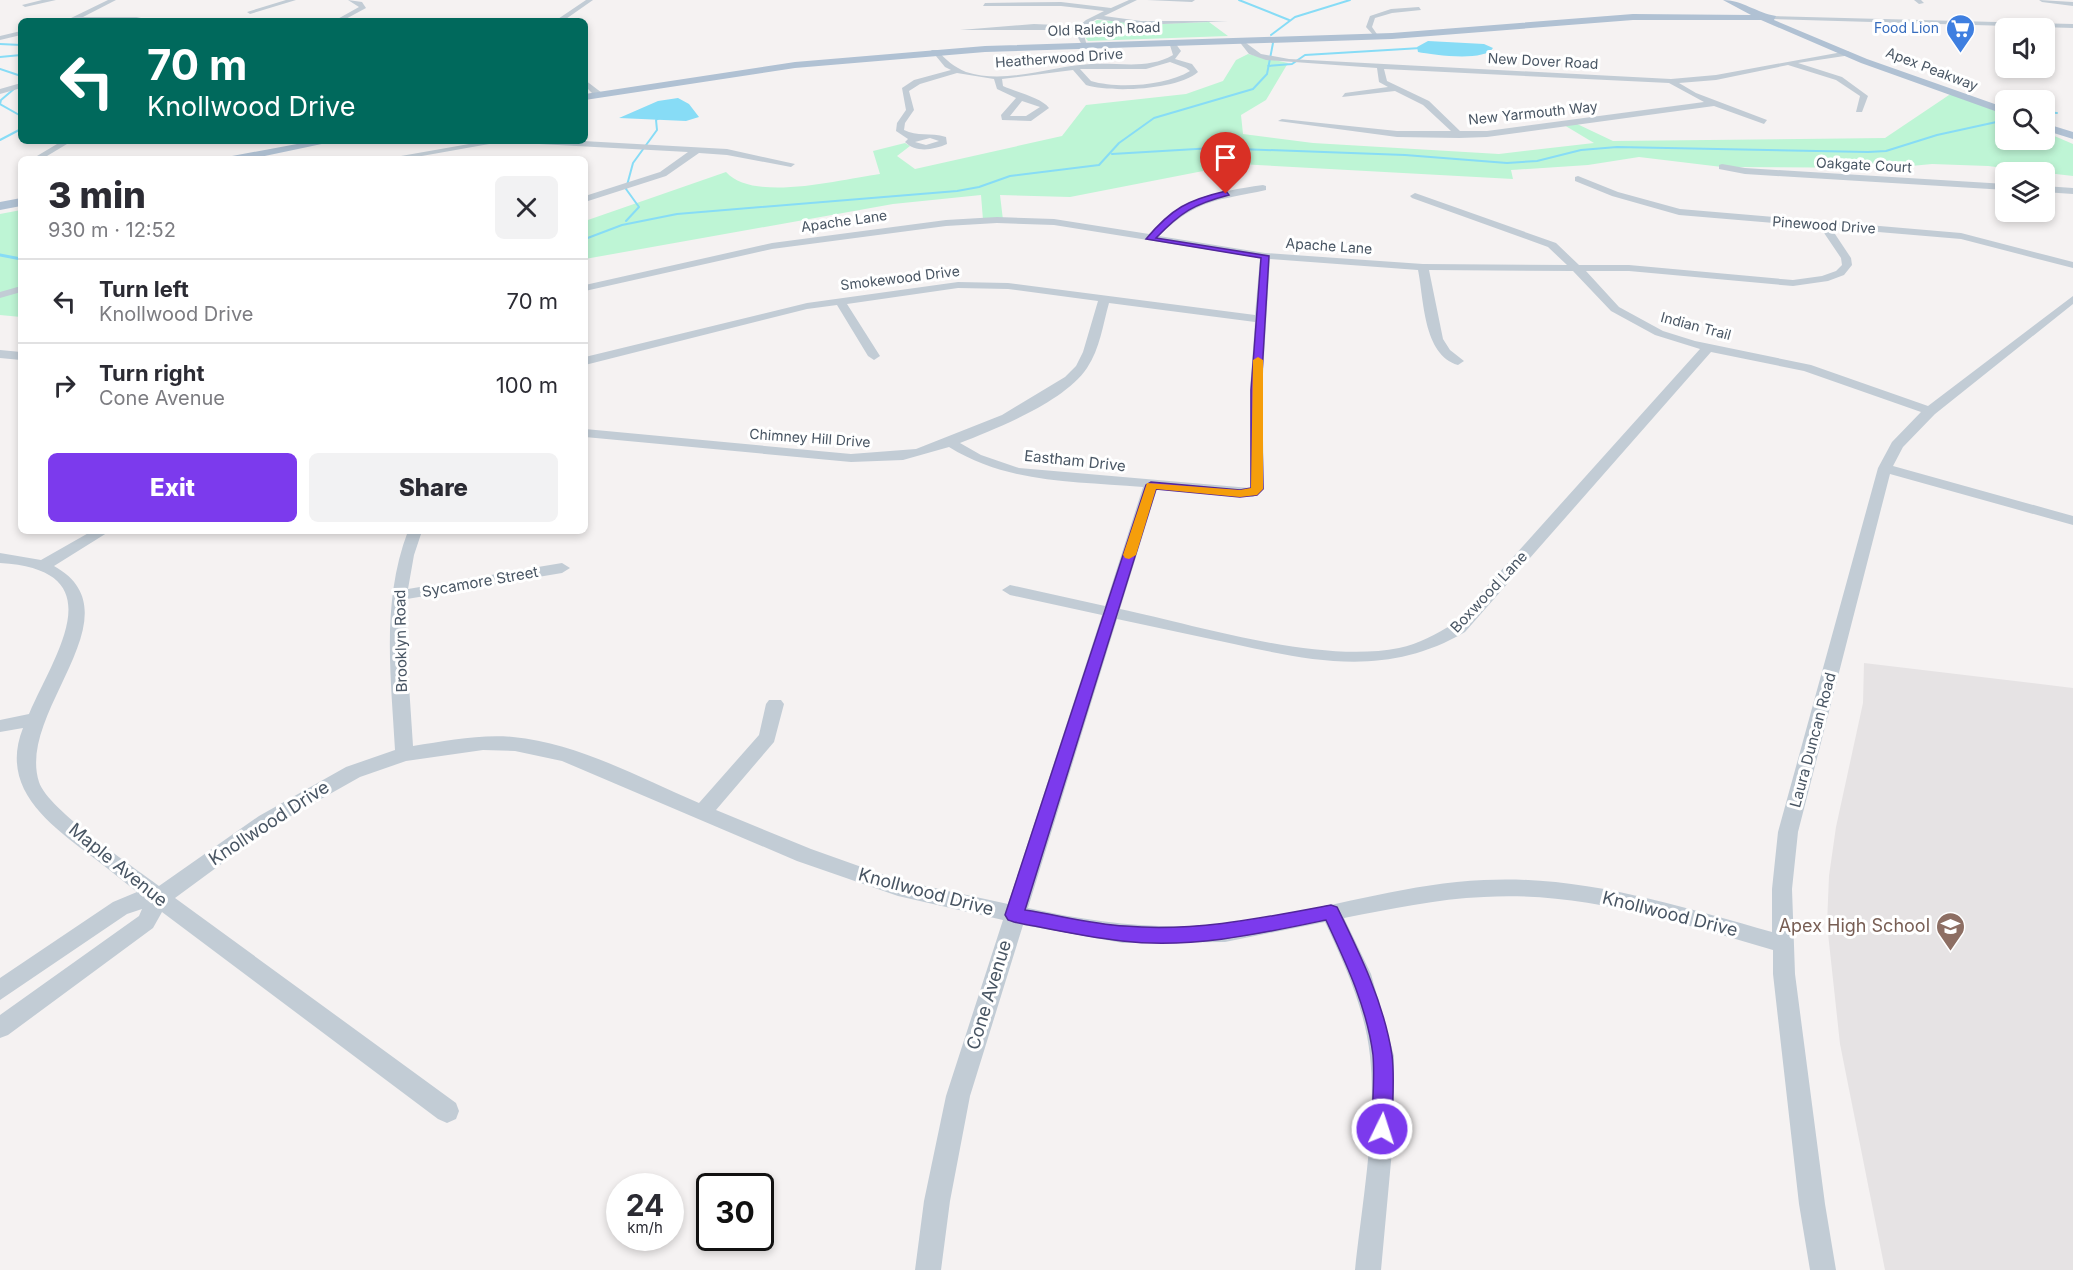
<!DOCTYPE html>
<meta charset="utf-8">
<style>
:root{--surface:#fff;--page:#f2f2f3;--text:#2b2b33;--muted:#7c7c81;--line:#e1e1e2;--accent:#7c3aed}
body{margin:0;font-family:Inter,sans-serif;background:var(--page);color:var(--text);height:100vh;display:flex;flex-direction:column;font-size:22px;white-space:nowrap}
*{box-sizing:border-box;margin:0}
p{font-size:20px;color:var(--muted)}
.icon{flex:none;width:33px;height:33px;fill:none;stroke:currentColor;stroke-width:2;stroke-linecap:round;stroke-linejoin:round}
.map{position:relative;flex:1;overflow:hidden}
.panel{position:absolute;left:18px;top:156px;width:570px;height:378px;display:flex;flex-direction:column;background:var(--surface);border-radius:9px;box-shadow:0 3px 9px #0003}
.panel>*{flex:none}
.top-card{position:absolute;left:18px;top:18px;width:570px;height:126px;border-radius:9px;box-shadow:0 3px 9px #0003;background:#00695c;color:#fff;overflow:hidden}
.buttons{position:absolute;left:1995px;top:18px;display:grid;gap:12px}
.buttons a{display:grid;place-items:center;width:60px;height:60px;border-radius:9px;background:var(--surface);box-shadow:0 3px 9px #0003;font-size:30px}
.speed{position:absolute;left:606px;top:1173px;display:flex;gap:12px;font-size:30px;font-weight:700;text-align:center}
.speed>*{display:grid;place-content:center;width:78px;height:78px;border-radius:50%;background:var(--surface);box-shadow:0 3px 9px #0003;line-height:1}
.speed small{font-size:15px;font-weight:400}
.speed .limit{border:3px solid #111;border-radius:9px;background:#fff;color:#111}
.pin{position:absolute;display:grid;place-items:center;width:51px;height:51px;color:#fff;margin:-62px -26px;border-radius:50% 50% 50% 0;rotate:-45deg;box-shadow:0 0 6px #0007}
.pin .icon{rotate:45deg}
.me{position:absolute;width:66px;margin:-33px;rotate:4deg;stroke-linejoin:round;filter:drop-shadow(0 0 4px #0008)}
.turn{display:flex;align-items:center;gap:21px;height:126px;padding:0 30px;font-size:27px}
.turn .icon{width:78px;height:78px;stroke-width:2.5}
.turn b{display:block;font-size:42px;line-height:51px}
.round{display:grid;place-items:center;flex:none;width:63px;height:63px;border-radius:9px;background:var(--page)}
.overview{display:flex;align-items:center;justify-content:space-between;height:102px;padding:0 30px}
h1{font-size:36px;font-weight:800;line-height:45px}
.button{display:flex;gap:12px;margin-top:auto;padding:12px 30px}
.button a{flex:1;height:69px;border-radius:9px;background:var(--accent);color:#fff;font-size:24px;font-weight:800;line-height:69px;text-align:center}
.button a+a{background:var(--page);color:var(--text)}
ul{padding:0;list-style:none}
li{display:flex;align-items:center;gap:18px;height:84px;padding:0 30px;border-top:2px solid var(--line)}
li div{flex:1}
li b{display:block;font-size:22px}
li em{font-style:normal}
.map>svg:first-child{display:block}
</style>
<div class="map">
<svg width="2073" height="1270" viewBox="0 0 2073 1270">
<rect width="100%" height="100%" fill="#f5f2f2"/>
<path fill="#e6e3e4" d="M1864,663L2073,688V1270H1885L1840,1044L1827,924L1829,876L1836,827L1863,703Z"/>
<path fill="#bef5d5" d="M1097,20L1154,24L1209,22L1228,36L1088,41L1084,36L1086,27Z
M1248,54L1288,63L1266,100L1241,115L1243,134L1313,143L1499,154L1594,143L1564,125L1575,123L1613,141L1885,138L1952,93L2005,115L2006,140H2044L2045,132L2073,144V176L1988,166L1932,164L1890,168L1722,167L1639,157L1588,165L1511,170L1513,179L1239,164L1070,197L1000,195L1003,220H983L981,195L893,204L585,259V221L726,172C754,203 841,179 880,174L873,151L905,143L910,146L897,156L915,169L1062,136L1086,105L1186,94L1223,81L1236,60Z
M21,210V317L0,315V214Z"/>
<path fill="#87dcf6" d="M1428,41L1484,44L1493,48C1485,62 1433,55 1418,52L1417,47Z
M678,98L689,104L699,117L686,121L619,118L658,101Z"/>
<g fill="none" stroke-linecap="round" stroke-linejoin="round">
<path stroke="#87dcf6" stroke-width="2" d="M1239,0L1289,20
M1271,35L1295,17L1350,0
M0,44L21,45
M0,57L21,55
M1268,66L1292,64L1305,55L1421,48
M0,69L21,76
M21,83L1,100L0,104L21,116
M2044,112L2057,113
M0,140L21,129
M1112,154L1213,148L1405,155L1507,163L1537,161L1581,150L1617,147L1868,152L1886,151L1937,135L2001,121
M626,221L639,207L626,189L633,163L657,130L656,120L661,117
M585,239L622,225L677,214L957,191L979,187L1010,176L1099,165L1119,143L1154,118L1253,89L1267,74L1273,43"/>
<path stroke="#87dcf6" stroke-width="3" d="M0,255L21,259"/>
<path fill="#c2ccd5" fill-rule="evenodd" d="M42,0H56L25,7L22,5Z
M108,0H116L83,17H141L123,21L69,19Z
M286,0H296L250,14L247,12Z
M348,0L362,2L366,8L342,21H334L359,7Z
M586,0H593L563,21H555Z
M1129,0H1137L1104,16L1141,21H1228L1141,25L1097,19C1084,25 1082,32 1087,45L1083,47L1076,34L1077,30H960L1034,24L1079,26L1086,20L1104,11L1061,6H983L985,3L1061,2L1111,8Z
M1147,0H1195L1192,2Z
M1914,0H1921L1924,3L1919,4Z
M2039,0L2073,2V6L2042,2Z
M1419,7L1421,10L1392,13L1375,18L1372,27L1379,37H1375L1366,27L1370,16L1391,9Z
M1773,16L2073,24V28L1771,19Z
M21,31V35L0,40V36Z
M1173,40L1181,51L1175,59L1192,64L1198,72C1177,90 1111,93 1086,85L1073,70L1002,79L1003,86C1016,92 1042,98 1049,108L1031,121L1002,120L1001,115L1016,98L997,89L994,79L957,73L920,84L909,91L914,110L905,123L904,130C917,137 930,132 946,137L947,144C933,150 916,153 905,142L908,139L896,131L897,123L906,110L902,88L914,80L951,70L945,67L931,50H937C946,60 954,67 966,72C1006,85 1051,66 1091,64C1119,62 1147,70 1173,55L1169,42ZM1170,62L1186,68L1190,71C1165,86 1118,89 1091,81L1080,69H1146ZM1022,101L1040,107L1026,116H1010ZM930,138L939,141L926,145L915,142Z
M1238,40H1242L1261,54L1289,59L1671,79L1716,75L1848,51L1851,55L1798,63L1842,77L1868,96L1862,112H1856L1860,96L1836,80L1788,65L1716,80L1679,83L1696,93L1767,120L1764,124L1714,106L1487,137L1459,138L1397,137L1278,121L1282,119L1397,131H1451L1423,105L1395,91L1342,97L1345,93L1388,87L1379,82L1377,68L1266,60L1249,54ZM1384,69L1669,83L1704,102L1487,131H1460L1429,101L1387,81Z
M585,80L602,93V97H596L585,86Z
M21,83V88L0,94V89Z
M62,141H72L42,159H32Z
M486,141H506L405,159H384Z
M535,141H583L727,149L795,164L791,167L727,155L699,153L666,176L585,202V196L660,172L688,152L539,144Z
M1722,164L1745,168L2006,184V190L1745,174L1719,169V165Z
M1578,176L1618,192L1680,209L1961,233L2073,262V268L1961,239L1831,228L1851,258L1852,265L1844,275L1828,281L1793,286L1629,271H1586L1619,307L1663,331L1695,341L1811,365L1928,406L2073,296V304L1935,414L1903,447L1893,466L2073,516V525L1890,474L1798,832L1792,889L1795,974L1825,1204L1836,1270H1810L1799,1204L1773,974V950C1679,923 1583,891 1484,897C1436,899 1391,909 1344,918L1371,974L1394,1056V1129L1381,1270H1355C1362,1204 1377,1121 1370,1056C1365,1009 1345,965 1325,922L1225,942L1123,943L1023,925L970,1096L950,1201L941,1270H915L924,1201L946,1096L1003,920L898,896L797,861L562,761L515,751L483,750L406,761L360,777L273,826L175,898L456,1103L459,1111L456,1119L447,1123L438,1119L162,912L153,928L8,1035L0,1038V1015L139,916L142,909L127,914L0,1000V978L113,902L137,892C120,879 104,865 86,852C45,821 0,786 23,728L0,732V720L29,714C54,655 117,570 0,563V553L41,560L92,531H110L54,566C140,614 16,711 39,782C48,810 133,866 159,886L259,816L346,767L395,750C391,676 381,602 408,531H422L414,555L408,589L562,563L570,568L562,573L407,599L406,640L413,746C446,741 480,734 513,737C578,743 640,778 699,803L759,735L766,704L769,700H781L784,704L774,742L716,810L811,849L898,880L1008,904L1102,615L1010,595L1002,590L1010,585L1105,606L1143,487C1075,481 1009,484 949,447L903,460L851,462L585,437V429L851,454L916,449L1002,415L1065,377L1076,366L1083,352L1098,301L1008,289L958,288L847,304L880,356L874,360L868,356L837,305L807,309L585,365V357L807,303L958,282L1008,283L1255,315L1260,258L1054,225L997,223L946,226L772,249L585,291V285L772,243L946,220L997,217L1054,219L1149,234C1186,199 1213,192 1263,185L1266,186V190C1217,201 1198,198 1159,236L1265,253L1423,264L1567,265L1548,247L1412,198L1410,196L1415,193L1556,243L1579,265H1629L1793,280L1822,276L1836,271L1842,265L1841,258L1820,227L1679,215L1612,196L1575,181V177ZM1270,259L1418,270C1424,299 1423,355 1458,365L1464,361L1450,350L1443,339L1429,270L1573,271L1611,311L1655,335L1700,349L1453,624C1436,634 1419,644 1399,648C1320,664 1200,626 1120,609L1157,489L1253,497L1264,489L1262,390ZM1109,303L1255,322L1250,390V488L1019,468L981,455L960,443C998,428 1064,402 1087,368C1100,349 1103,324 1109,303ZM1711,352L1804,371L1921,412L1892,442L1878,468L1778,832L1772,889V932C1678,906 1583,875 1484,880C1396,884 1313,914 1226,924C1160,931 1092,922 1028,908L1117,619C1156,627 1195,636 1234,644C1316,662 1388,677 1465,632Z
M2044,186L2073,188V194L2044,192Z
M21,286V292L0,298V292Z
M0,350L21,352V360L0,358Z"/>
<path fill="#b0c1d3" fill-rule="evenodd" d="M1723,0C1742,0 1757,13 1776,16L1774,20L1867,59L2006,108V115L1861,63L1761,20H1633L1392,39L985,52L795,68L585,100V94L795,62L985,46L1392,33L1633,14L1751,15Z
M2044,123L2073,132V139L2044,130Z
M313,141H336L251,159H226L232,156Z
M21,198V206L0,210V202Z"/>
</g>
<path fill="#7c3aed" stroke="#51269a" stroke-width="1.5" d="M1226,191L1229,195C1194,204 1181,212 1156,238L1269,256L1261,390L1263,489L1257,495L1240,497L1156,489L1025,910C1058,915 1091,924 1125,926C1195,932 1262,918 1331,905L1337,907C1360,954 1384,1003 1392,1055C1395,1079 1392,1105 1392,1129L1389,1136L1382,1139L1375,1136L1372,1129C1372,1105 1375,1079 1373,1055C1367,1007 1346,963 1326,920C1259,934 1191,949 1122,941C1086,937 1050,929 1014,922L1008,920L1005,915L1146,485L1151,482L1240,490L1251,488V390L1261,258L1146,239C1172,208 1188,200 1226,191Z"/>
<path fill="#f59e0b" d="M1258,357L1263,360V489L1257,495L1240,497L1156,489L1136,555L1129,559L1125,558L1123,555L1147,483L1240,490L1251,488L1253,360Z"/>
<defs>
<symbol id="supermarket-pin" viewBox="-11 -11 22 30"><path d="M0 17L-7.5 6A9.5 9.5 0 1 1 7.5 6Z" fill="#3f7fe0" stroke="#fff"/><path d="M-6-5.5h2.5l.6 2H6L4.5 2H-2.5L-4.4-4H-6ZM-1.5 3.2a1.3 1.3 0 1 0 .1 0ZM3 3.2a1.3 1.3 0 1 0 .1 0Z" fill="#fff"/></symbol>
<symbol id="school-pin" viewBox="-11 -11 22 30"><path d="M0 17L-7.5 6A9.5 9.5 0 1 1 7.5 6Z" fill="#8d6e63" stroke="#fff"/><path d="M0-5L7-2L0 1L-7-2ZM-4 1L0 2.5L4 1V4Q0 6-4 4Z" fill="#fff"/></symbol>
</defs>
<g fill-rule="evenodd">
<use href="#supermarket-pin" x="1944" y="12" width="33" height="45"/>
<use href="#school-pin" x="1934" y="910" width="33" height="45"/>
</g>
<g text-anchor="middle" stroke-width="6" stroke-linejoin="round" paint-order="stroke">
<g font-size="14" fill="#366cbe" stroke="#fff" text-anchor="end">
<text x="1939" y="33">Food Lion</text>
</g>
<g font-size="14" fill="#485563" stroke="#fff">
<text transform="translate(1104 29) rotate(-2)" y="5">Old Raleigh Road</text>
<text transform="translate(1059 58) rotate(-4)" y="5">Heatherwood Drive</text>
<text transform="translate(1543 61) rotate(3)" y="5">New Dover Road</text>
<text transform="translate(1932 69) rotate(21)" y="5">Apex Peakway</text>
<text transform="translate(1533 113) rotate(-6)" y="5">New Yarmouth Way</text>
<text transform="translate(1864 165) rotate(3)" y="5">Oakgate Court</text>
<text transform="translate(844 221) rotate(-8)" y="5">Apache Lane</text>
<text transform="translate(1824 225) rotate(4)" y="5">Pinewood Drive</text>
<text transform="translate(1329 246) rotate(4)" y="5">Apache Lane</text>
<text transform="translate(900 278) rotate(-7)" y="5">Smokewood Drive</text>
<text transform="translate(1696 326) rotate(15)" y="5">Indian Trail</text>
<text transform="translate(810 438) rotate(4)" y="5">Chimney Hill Drive</text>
</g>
<g font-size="15" fill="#485563" stroke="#fff">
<text transform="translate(1075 461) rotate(6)" y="5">Eastham Drive</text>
<text transform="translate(480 582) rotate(-10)" y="5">Sycamore Street</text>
<text transform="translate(1489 592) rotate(-47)" y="5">Boxwood Lane</text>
<text transform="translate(401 641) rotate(-91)" y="5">Brooklyn Road</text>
<text transform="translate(1813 740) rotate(-75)" y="5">Laura Duncan Road</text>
</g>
<g font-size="18" fill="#485563" stroke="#fff">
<text transform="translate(269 823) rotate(-33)" y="6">Knollwood Drive</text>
<text transform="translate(118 865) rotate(39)" y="6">Maple Avenue</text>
<text transform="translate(926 892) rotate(15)" y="6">Knollwood Drive</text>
<text transform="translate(1670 914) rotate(14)" y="6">Knollwood Drive</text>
<text transform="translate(989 995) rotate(-73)" y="6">Cone Avenue</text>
</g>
<g font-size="18" fill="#785e54" stroke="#fff" text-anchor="end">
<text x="1930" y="932">Apex High School</text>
</g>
</g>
</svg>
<div class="buttons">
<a><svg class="icon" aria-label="sound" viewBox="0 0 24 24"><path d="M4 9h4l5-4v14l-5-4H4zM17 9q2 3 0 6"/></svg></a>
<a><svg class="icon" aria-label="search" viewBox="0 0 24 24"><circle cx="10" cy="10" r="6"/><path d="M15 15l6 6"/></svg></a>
<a><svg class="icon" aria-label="layers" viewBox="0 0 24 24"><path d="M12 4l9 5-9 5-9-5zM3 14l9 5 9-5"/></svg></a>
</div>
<div class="speed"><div>24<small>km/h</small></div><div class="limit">30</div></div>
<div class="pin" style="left:1226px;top:194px;background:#d93025"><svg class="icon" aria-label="arrive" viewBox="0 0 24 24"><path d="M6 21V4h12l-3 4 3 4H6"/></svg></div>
<svg class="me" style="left:1382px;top:1129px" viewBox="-20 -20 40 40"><circle r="17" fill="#7c3aed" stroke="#fff" stroke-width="3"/><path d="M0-11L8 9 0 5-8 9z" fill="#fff"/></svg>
<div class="top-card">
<div class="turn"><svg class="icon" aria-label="left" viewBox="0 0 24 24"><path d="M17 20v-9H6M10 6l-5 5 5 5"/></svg><div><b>70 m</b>Knollwood Drive</div></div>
</div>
<section class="panel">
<div class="overview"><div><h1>3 min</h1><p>930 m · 12:52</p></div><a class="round"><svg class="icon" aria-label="close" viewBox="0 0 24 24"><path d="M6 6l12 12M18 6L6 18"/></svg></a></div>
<ul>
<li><svg class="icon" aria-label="left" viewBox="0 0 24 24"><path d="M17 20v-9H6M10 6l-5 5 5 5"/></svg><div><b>Turn left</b><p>Knollwood Drive</p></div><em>70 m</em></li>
<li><svg class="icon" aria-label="right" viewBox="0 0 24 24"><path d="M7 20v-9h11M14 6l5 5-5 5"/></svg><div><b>Turn right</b><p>Cone Avenue</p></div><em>100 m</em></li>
</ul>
<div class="button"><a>Exit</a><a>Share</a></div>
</section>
</div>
